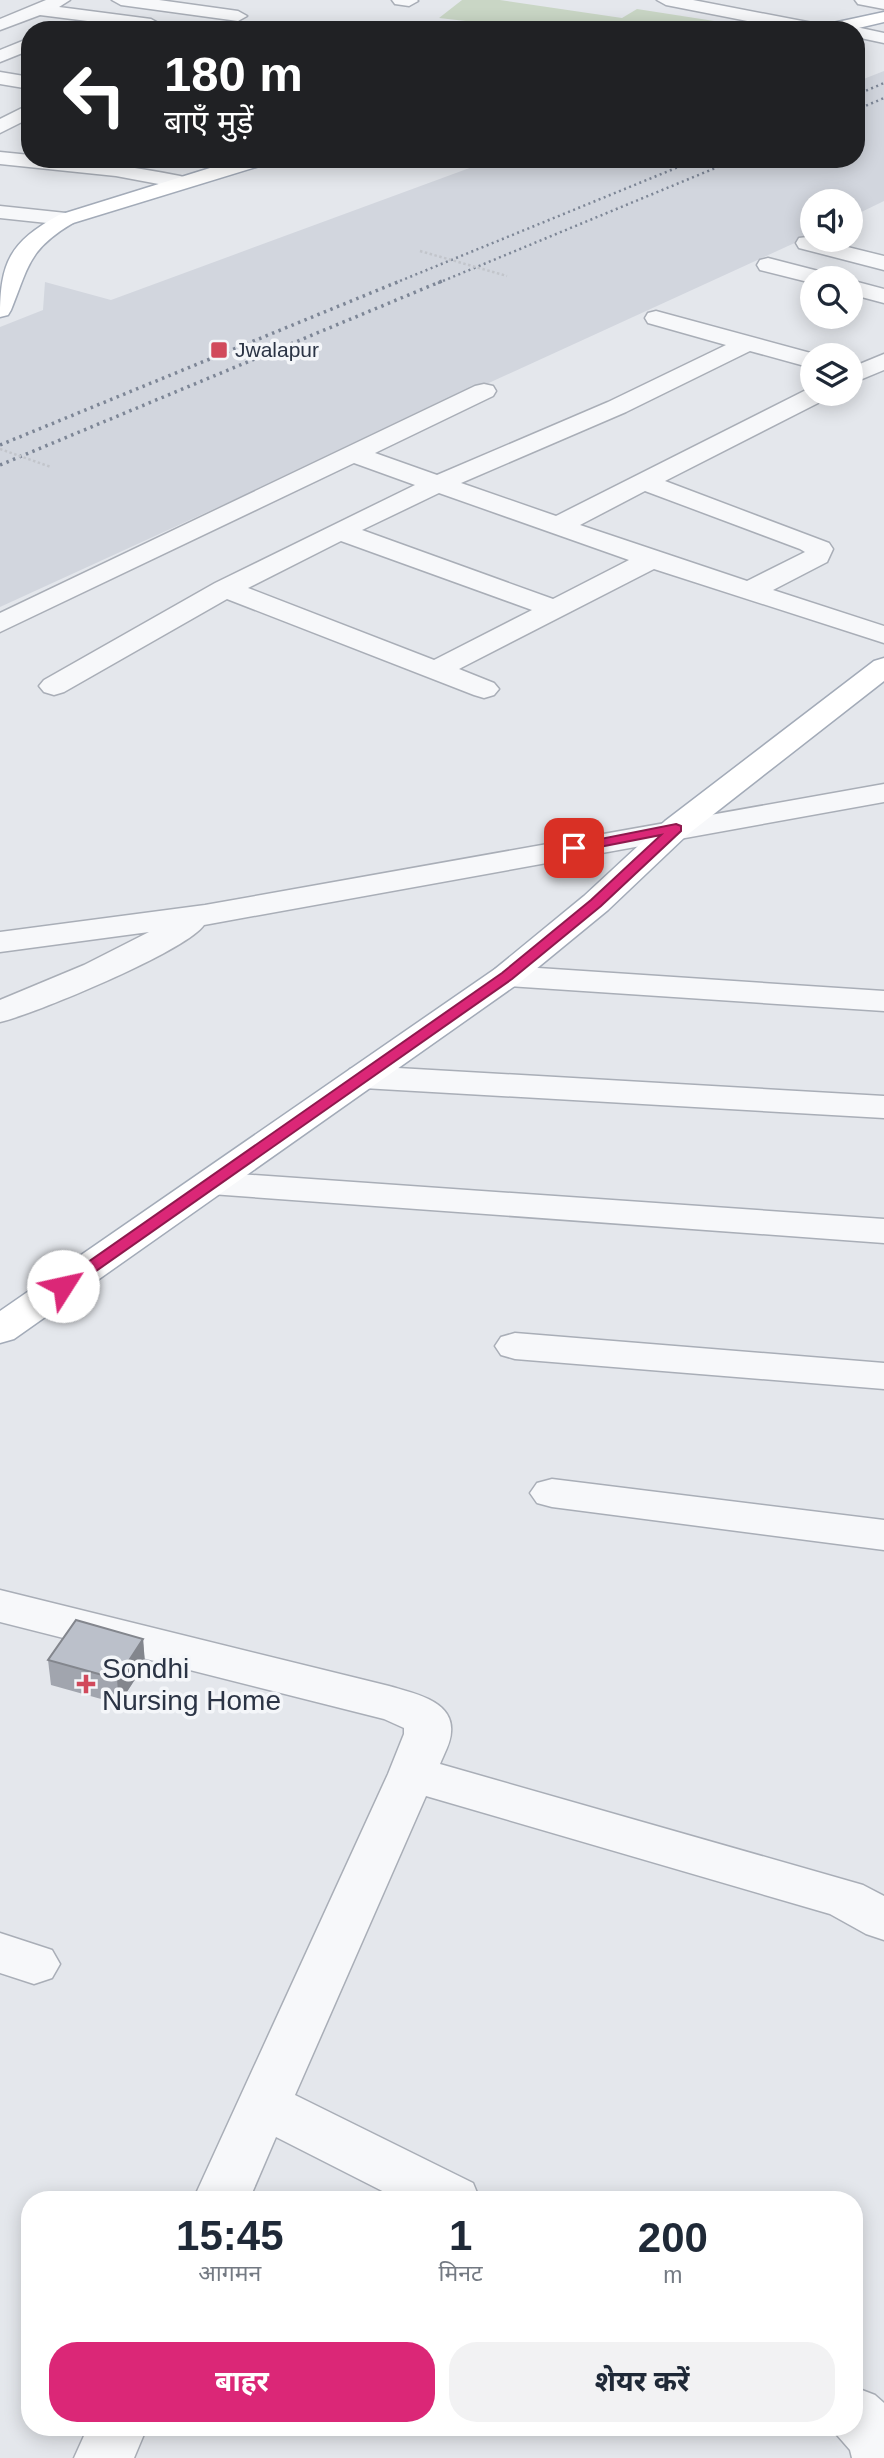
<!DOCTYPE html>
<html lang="hi">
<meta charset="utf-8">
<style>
:root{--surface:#fff;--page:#f2f2f3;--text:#1f2937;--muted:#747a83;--accent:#db2777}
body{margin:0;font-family:Arial,"Noto Sans Devanagari",sans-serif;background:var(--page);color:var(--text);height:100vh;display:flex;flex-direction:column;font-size:26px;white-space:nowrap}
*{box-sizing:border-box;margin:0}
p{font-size:23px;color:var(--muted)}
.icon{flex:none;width:38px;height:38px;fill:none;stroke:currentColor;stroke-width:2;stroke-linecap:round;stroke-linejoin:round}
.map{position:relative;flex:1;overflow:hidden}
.drawer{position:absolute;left:21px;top:2191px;width:842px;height:245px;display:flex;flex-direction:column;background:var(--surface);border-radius:28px;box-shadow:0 4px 18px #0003}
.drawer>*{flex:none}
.guide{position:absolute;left:21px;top:21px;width:844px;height:147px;border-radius:28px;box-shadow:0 4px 18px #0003;background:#202124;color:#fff;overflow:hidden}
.tools{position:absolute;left:800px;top:189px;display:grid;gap:14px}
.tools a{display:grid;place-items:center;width:63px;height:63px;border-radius:50%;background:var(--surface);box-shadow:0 4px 18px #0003;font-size:35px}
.pin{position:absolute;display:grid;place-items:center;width:60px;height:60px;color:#fff;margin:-30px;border-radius:14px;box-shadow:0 4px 10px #0006}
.me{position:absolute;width:77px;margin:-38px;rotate:55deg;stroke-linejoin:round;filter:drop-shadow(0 0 5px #0008)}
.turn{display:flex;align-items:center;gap:24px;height:147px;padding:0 28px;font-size:32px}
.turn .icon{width:91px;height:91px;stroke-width:2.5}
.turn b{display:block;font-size:49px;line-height:60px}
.eta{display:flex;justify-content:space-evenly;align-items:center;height:119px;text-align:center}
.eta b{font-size:42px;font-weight:700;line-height:49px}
.primary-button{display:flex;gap:14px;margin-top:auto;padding:14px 28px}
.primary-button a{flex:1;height:80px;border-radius:28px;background:var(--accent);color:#fff;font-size:28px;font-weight:700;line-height:80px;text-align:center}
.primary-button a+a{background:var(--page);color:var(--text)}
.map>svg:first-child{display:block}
</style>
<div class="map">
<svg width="884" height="2458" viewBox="0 0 884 2458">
<rect width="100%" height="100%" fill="#e4e7ec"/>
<path fill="#d2d6de" d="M884,71V201L851,217L850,201H812V235L0,607V327L43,310L45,282L111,300L494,159H856V82Z"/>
<path fill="#c9d6c5" d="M462,0H500L622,18L637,9L772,30C659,30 551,32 439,18Z"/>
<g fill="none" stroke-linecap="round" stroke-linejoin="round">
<defs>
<path id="minor" d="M46,0H70L59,7L151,19L160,24L151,29L40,15L0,30V19Z
M112,0H159L238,11L247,16L238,21L121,5Z
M392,0H417L418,1L409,6L395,4Z
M657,0H693L823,25L832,30H794L666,5Z
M855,0H884V9L858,4Z
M856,27L884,33V43L856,37V30H849Z
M30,38V50L0,62V50Z
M0,72L30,77V89L0,84Z
M30,104V118L0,133V119Z
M0,152L30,155V159C81,159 130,166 180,176L187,178L190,182L187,186L180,188L116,176L0,164Z
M0,206L66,213L73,215L77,219L73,223L66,225L0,218Z
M807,237L884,256V270L799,248L796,243L799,238Z
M768,258L826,273L829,278H812V283L760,270L757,265L760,260Z
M850,280L884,289V303L850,294Z
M656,311L818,355H812V368L750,351L626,412L461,483L556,516L808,389L812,388V394H829L826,399L665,481L829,543L833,549L827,562L773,590L884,626V643L654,569L459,669L494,683L499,689L494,695L484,698L474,695L227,599L64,692L54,695L44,692L39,686L44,680L215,583L415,485L354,463L0,632V613L475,386L484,384L493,386L496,391L493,396L375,453L437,475L608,402L726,345L648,323L645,318L648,313ZM645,491L800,549L805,552L747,581L580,525ZM439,493L629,560L553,599L362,530ZM341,541L532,610L434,660L248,588Z
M884,354V370L850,384V368Z
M884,784V802L204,925C186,951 35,1014 0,1022V1000L84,965L149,932L0,952V932L205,905Z
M507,966L884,991V1011L507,986L495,983L490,976L495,969Z
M363,1066L884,1096V1118L363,1088L350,1085L345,1077L350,1069Z
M211,1172L884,1219V1243L211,1194L198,1191L192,1183L198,1175Z
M515,1333L884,1363V1389L515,1359L501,1355L495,1346L501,1337Z
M552,1479L884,1520V1550L552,1507L537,1503L530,1493L537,1483Z
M0,1590L389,1686C412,1693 454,1700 451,1732C451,1742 444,1754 440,1764L863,1885L884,1896V1940L866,1934L830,1914L426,1796L295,2095L473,2183L480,2200H400L276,2137L249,2200H193L388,1774L404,1734V1728L384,1719L0,1622Z
M0,1933L52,1950L60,1964L52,1978L34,1984L0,1973Z
M854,2387L875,2395L884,2403V2458H852L850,2450L830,2427H854Z
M88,2427H147L134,2458H74Z"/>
<path id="major" d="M884,12V22L850,30H816L819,26Z
M239,159H272L269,163L73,223C29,249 29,265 11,310L8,315L0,317C0,262 10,242 59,215Z
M884,658V681L687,835L608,910L519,983L14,1339L0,1343V1311L495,969L584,896L665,821L874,661Z"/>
</defs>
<use href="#minor" stroke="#a9aeb7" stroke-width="3"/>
<use href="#major" stroke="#a3abb8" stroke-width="3"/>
<use href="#minor" fill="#f7f8fa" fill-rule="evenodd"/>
<use href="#major" fill="#fff" fill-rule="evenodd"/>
<path stroke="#7d8696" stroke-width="2.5" stroke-dasharray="2 3.5" stroke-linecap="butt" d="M856,95L884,83
M856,110L884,98
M395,283L698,159
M438,283L737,159"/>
<path stroke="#7d8696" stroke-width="3.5" stroke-dasharray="2.5 4.5" stroke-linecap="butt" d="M0,445L400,281
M0,465L442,281"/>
<path stroke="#c2c5cb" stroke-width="2.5" stroke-dasharray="2.5 2.5" stroke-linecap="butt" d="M420,251L507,276
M0,449L51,467"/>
</g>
<path fill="#a1a5ae" d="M143,1639L145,1664L119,1704L51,1685L48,1660Z"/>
<path fill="#83868d" d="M143,1639L145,1664L119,1704L117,1679Z"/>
<path fill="#bbc0ca" stroke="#83868d" stroke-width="2" d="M76,1620L143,1639L117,1679L48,1660Z"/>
<path fill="#db2777" stroke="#8e194d" stroke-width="2" d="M676,824L681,826V831L601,906L512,979L69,1290H58L55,1286L58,1283L502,973L591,900L661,835L574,852L570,851V845Z"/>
<g fill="#d1495b" stroke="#f4f6f9" stroke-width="2.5">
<rect x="210" y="341" width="18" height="18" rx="3.5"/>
<path d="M82.5 1673.5h7v7h7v7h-7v7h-7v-7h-7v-7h7z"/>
</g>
<g text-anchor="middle" stroke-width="7" stroke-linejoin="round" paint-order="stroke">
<g font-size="21" fill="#2b3445" stroke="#f4f6f9" text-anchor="start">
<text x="235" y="357">Jwalapur</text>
</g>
<g font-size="28" fill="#2b3445" stroke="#f4f6f9" text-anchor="start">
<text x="102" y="1678">Sondhi<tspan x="102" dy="32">Nursing Home</tspan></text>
</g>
</g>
</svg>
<div class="tools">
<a><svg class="icon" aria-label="sound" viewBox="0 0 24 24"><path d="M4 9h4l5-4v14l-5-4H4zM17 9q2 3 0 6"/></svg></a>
<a><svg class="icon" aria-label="search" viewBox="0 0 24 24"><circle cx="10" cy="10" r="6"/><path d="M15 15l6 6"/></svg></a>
<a><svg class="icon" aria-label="layers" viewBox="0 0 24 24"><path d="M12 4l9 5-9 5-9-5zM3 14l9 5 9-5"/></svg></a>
</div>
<div class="pin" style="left:574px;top:848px;background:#d93025"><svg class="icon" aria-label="arrive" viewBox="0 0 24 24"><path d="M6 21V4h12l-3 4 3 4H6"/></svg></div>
<svg class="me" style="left:63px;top:1286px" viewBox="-20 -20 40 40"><circle r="19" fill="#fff"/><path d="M0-13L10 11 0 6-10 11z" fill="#db2777"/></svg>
<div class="guide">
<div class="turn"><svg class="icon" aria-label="left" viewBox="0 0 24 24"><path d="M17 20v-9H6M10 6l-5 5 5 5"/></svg><div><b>180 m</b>बाएँ मुड़ें</div></div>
</div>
<section class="drawer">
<div class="eta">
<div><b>15:45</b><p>आगमन</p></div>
<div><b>1</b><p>मिनट</p></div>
<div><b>200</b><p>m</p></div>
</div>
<div class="primary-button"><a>बाहर</a><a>शेयर करें</a></div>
</section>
</div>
